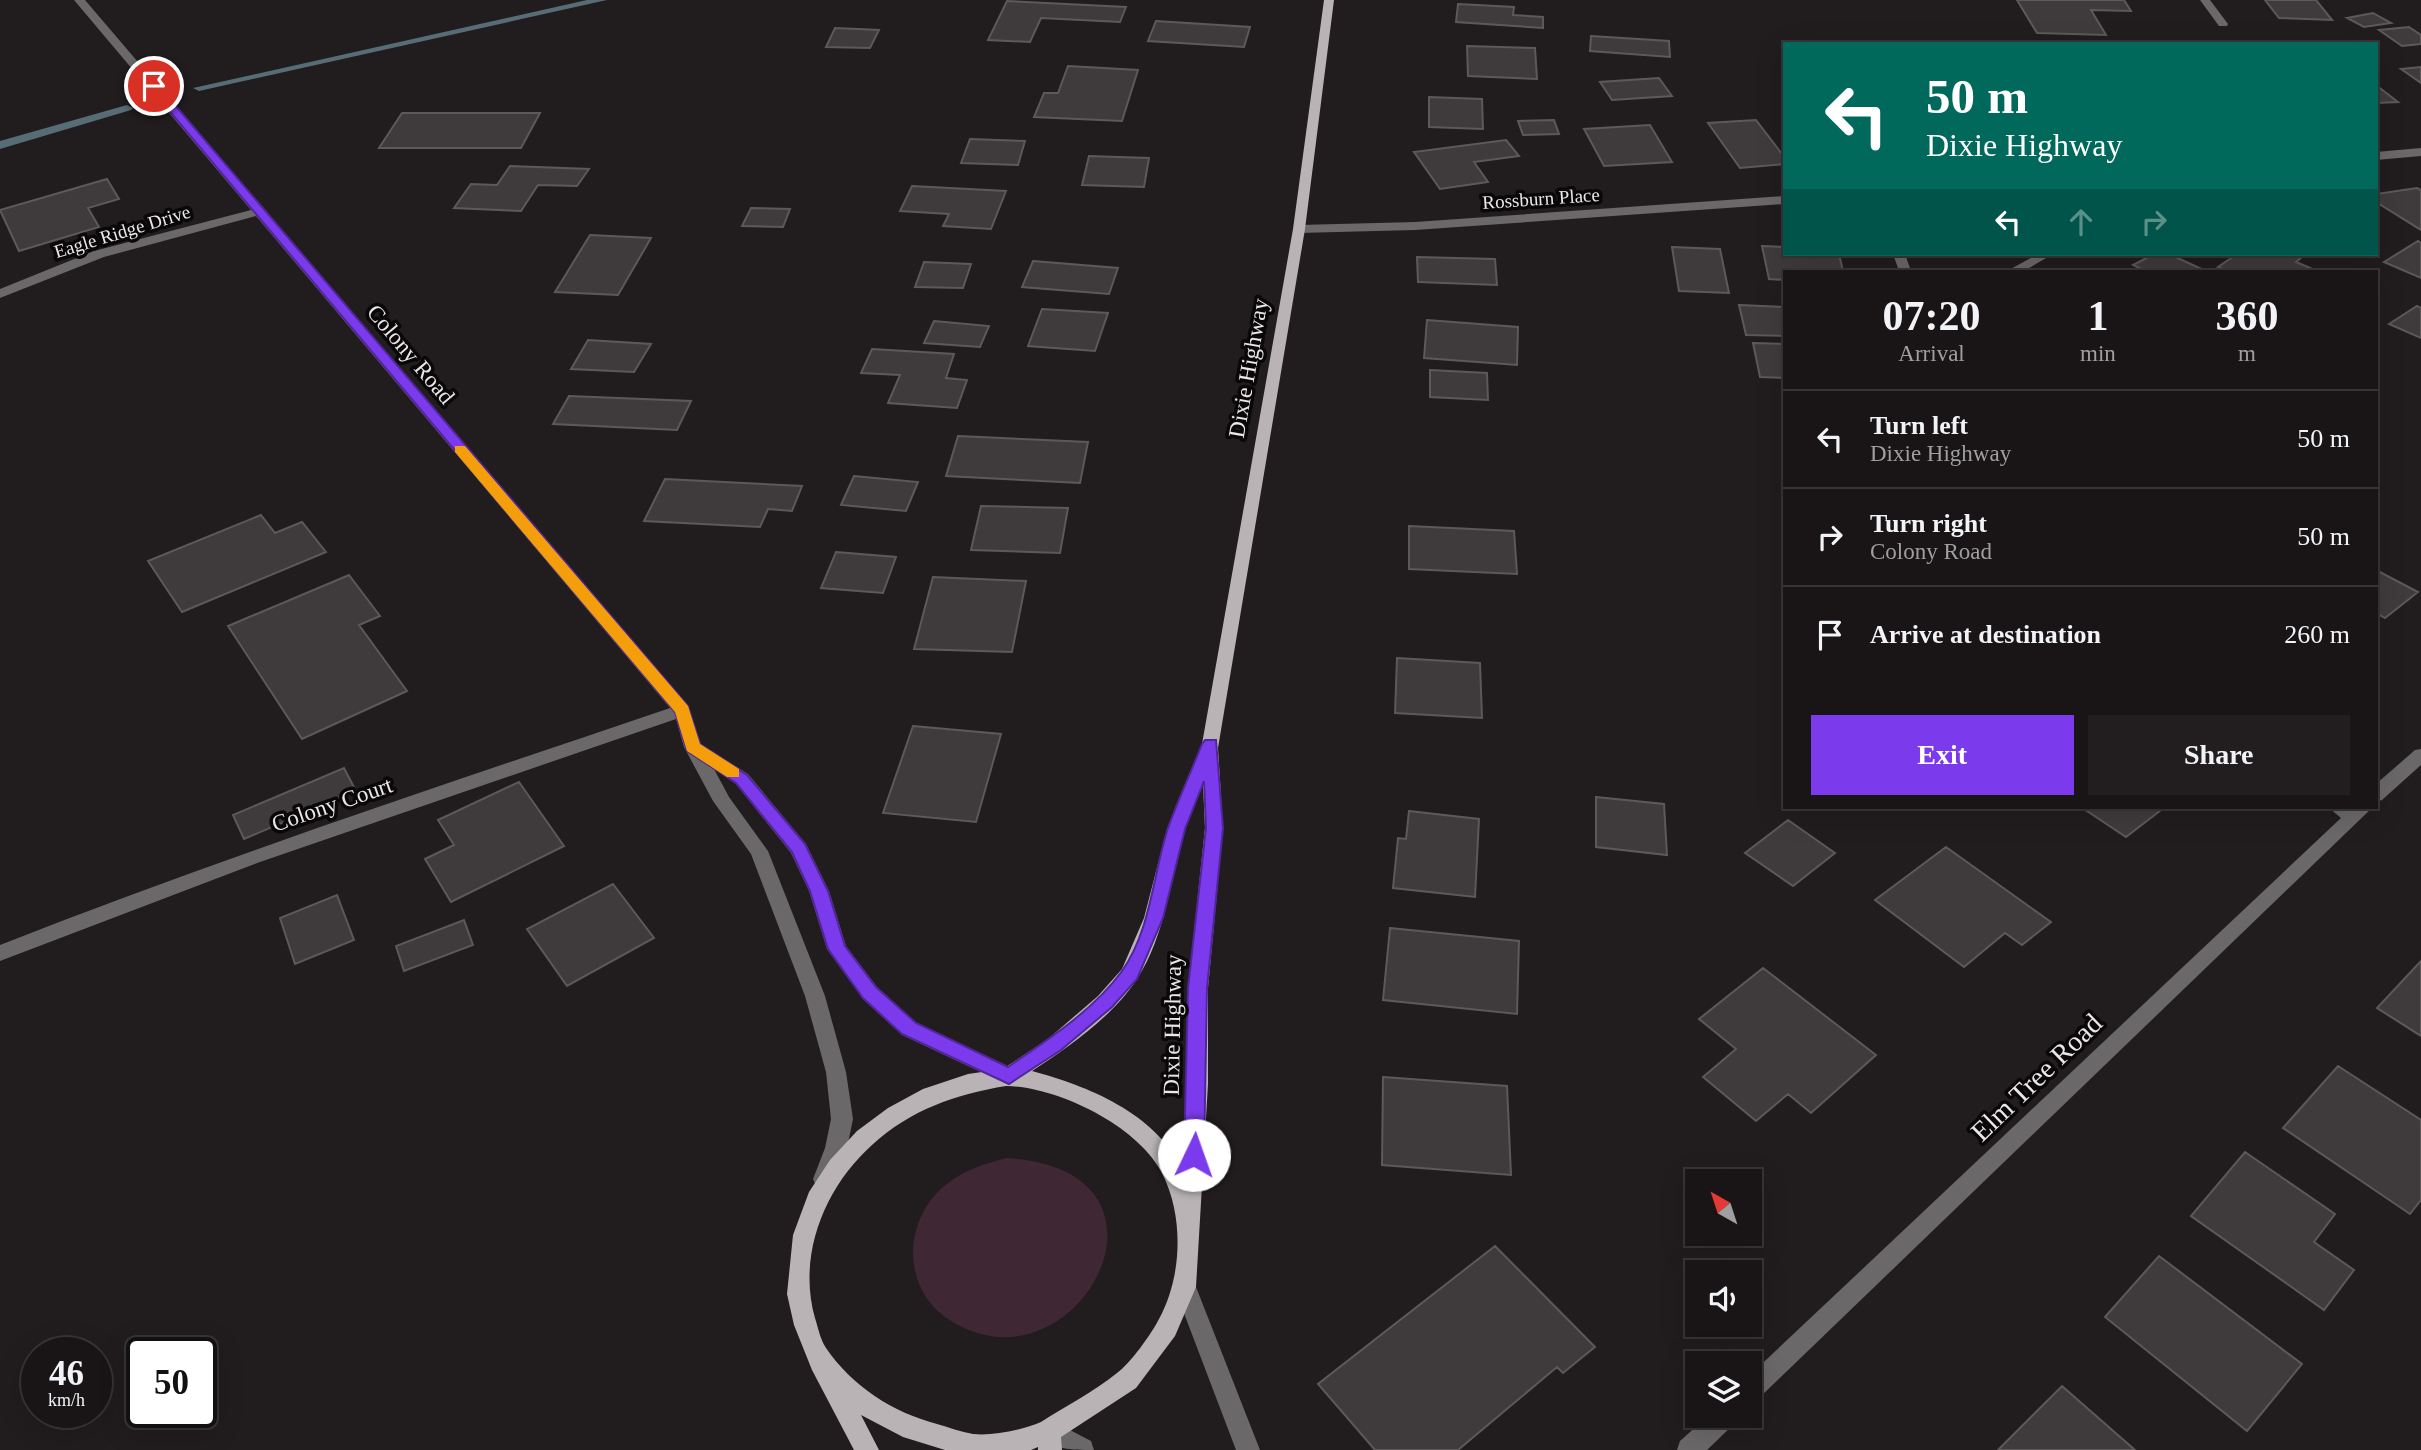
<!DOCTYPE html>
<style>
:root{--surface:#191516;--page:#221e1f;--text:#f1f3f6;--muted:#9f9fa1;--line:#373435;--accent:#7c3aed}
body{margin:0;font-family:Georgia,serif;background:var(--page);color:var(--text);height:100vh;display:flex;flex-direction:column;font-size:26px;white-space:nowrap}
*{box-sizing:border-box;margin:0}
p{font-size:23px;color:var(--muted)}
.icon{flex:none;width:38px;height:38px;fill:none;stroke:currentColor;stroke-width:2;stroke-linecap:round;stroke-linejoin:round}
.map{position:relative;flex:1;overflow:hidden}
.drawer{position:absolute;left:1783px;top:270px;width:595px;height:539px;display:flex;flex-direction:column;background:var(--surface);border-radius:0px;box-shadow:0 7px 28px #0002,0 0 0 2px var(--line)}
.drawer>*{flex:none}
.banner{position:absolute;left:1783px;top:42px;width:595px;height:214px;border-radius:0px;box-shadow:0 7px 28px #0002,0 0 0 2px var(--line);background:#00695c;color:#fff;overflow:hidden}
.needle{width:46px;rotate:321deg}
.fabs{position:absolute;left:1685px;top:1169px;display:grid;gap:14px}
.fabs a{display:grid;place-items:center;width:77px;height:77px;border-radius:0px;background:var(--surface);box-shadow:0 7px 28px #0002,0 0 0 2px var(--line);font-size:35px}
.speed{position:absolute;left:21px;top:1337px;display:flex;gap:14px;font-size:35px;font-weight:700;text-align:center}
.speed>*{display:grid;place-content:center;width:91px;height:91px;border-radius:50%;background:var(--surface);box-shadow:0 7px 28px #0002,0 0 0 2px var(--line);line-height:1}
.speed small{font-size:18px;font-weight:400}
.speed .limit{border:4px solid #111;border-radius:10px;background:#fff;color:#111}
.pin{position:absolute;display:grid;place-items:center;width:60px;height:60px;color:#fff;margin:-30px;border:4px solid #fff;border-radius:50%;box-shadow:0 2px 7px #0007}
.me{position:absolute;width:77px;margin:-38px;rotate:3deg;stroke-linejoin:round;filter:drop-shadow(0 0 5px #0008)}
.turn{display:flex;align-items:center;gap:24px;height:147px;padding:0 28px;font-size:32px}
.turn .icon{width:91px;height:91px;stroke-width:2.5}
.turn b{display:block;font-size:49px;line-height:60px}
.lanes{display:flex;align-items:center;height:66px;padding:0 28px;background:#0003;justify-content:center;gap:35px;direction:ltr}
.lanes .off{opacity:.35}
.eta{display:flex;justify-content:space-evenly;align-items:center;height:119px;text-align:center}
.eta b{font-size:42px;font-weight:700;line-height:49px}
.action{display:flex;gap:14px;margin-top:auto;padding:14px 28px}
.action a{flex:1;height:80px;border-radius:0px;background:var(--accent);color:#fff;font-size:28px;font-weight:700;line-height:80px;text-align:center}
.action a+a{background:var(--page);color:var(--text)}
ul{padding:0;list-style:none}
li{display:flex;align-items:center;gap:21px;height:98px;padding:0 28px;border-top:2px solid var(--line)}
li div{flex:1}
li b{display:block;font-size:26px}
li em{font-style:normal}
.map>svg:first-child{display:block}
</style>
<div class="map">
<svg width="2421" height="1450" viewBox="0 0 2421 1450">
<rect width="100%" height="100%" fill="#211c1e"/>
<path fill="#3f2733" d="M1006,1158C1203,1169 1074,1403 948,1319C900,1287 903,1217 948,1183C966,1169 985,1164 1006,1158Z"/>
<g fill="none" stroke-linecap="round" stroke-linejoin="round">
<path fill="#586c75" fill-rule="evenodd" d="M587,0H607L199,91L193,88Z
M127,105L133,108L131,110L0,149V141Z"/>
</g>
<path fill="#3f3b3d" stroke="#5d585a" stroke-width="2" d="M2017,0H2124L2131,11L2091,10L2106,35L2037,33Z
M2265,0H2316L2332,20L2279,18Z
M1007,1L1126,7L1120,22L1041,18L1030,42L988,40Z
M1458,4L1514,7L1513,15L1543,17V28L1456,22Z
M2373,13L2391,23L2364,27L2347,18Z
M1156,21L1250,27L1244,47L1148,41Z
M2409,27L2421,35V44L2402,46L2379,30Z
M835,28L879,30L870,48L826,47Z
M1591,36L1669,41L1670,57L1590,51Z
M1467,46L1535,48L1537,79L1468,76Z
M1068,66L1138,70L1122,121L1034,117L1044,93H1058Z
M2421,67V83L2401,69Z
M1659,78L1672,96L1612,100L1600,82Z
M2376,85L2398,102L2376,103Z
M1429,97L1482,99L1483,129L1429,127Z
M402,113H540L521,148H379Z
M1554,120L1559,134L1523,135L1518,121Z
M1756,120L1785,158V164L1740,168L1708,123Z
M1650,125L1672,162L1604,166L1584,129Z
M970,139L1025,141L1018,165L961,163Z
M1506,140L1519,156L1474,162L1488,182L1440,189L1414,152Z
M1089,156L1149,158L1144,187L1082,185Z
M510,166L589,169L577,186L538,185L521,211L454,208L471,184L497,185Z
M107,179L119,199L88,208L99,227L19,251L0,210Z
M912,186L1006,191L991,229L943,226L949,214L900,211Z
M2417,188L2421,190V230L2376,202V194Z
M751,208L790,209L783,227L742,226Z
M590,235L651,238L618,295L555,292Z
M2418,241L2421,243V278L2384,262Z
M1762,246L1785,247V254H1839L1843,271H1785V280L1769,279Z
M1672,247L1720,249L1729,293L1679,291Z
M2154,254H2169L2206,271H2146L2133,265Z
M2219,254H2293L2302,257L2296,262L2317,271H2228L2218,267L2231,258Z
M1417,257L1495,259L1497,285L1418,282Z
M1033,261L1118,268L1109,294L1022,287Z
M924,262L971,264L963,288L915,287Z
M1739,305L1785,307V336L1746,335Z
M2417,306L2421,308V338L2389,324Z
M1042,309L1108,313L1095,351L1028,346Z
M1427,320L1518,327L1517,365L1424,358Z
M934,321L989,326L980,347L924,343Z
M588,340L651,344L634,372L571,369Z
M1753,343L1785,344V378L1760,377Z
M872,349L954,354L946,378L967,380L957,408L888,403L900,375L861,373Z
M1430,370L1487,373L1488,400L1430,397Z
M569,396L691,401L677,430L553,424Z
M958,436L1088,442L1080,483L946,476Z
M854,476L918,482L906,511L841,505Z
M665,479L802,486L792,511L768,509L760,527L644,521Z
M981,506L1068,508L1060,553L971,550Z
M261,515L275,533L302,522L326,552L182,612L148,561Z
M1409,526L1514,531L1517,574L1409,569Z
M836,552L896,557L883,593L821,588Z
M2376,570L2418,592L2385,618L2376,613Z
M349,575L380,616L359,625L407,691L302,739L228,626Z
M933,577L1026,581L1012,652L914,649Z
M1397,658L1480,663L1482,718L1395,713Z
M913,726L1001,734L976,822L883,813Z
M344,768L356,791L244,839L233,815Z
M519,782L564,846L451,902L425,859L454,845L438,820Z
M1596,797L1664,804L1667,855L1596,847Z
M2081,807H2165L2126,837Z
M1409,811L1479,819L1475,897L1393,888L1398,838L1406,839Z
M1788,820L1835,853L1793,886L1745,853Z
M1946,847L2051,922L2022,945L2005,933L1964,967L1875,900Z
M613,884L654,938L567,986L527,929Z
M337,895L354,940L295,964L280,918Z
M464,920L473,945L404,971L396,946Z
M1390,928L1519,941L1517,1014L1383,1000Z
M2421,961V1036L2377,1008Z
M1763,968L1876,1055L1811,1113L1788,1094L1756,1121L1703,1077L1736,1049L1699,1019Z
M2338,1066L2421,1120V1200L2410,1214L2283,1128Z
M1383,1077L1507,1086L1511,1175L1382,1165Z
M2245,1152L2335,1214L2314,1242L2354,1270L2324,1310L2191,1216Z
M1495,1246L1595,1347L1563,1373L1557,1367L1458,1450H1375L1318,1384Z
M2159,1256L2302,1364L2247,1431L2105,1317Z
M2062,1386L2135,1450H1998Z"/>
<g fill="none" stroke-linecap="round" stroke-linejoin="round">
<path fill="#6a6869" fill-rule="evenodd" d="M74,0H85L688,706L701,744L748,774L806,844L829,891L846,946L877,987L916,1023L1016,1070L1019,1076L1016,1082L1009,1085L1002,1082L902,1035L863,999L827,949L809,891L791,853L736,784L714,769L729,797L768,851L825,996L846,1072L853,1119L847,1148L832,1186L824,1189L816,1186L813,1179L825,1148L831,1119L826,1072L805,996L751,854L713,801L684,747L676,719L260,862L0,961V945C221,858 446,784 670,708L256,216L104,257L0,298V289L94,251L251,210Z
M2200,0H2210L2228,24L2227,26H2219Z
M2421,148V156L2376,160V152Z
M1785,196V204L1415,230L1299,233L1293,229L1299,225L1415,222Z
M1893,254H1905L1911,271H1899Z
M2038,254H2053L2024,271H2007Z
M2421,749V765L2382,800L2376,802V784L2415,750Z
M2328,807H2373L1758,1399L1750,1403V1375L2341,818Z
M1185,1276L1193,1280L1196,1287L1260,1450H1236L1174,1287L1177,1280Z
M1708,1416H1737L1734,1424L1707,1450H1677L1680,1441Z
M1049,1419L1091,1441L1094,1450C1073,1450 1047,1450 1037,1431L1040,1423Z"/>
<path fill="#b9b3b6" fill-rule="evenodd" d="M1324,0H1334L1305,229L1218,748L1223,828L1208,988V1084L1196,1287L1175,1336L1136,1388L1061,1437L1062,1450H1038V1447L1031,1450H945L903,1437L861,1415L879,1450H854L812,1370L794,1325L787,1294L793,1235L809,1192L830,1160L857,1131L888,1108L923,1089L968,1074L1003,1069L1048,1039L1098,996L1122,969L1144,918L1167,829L1202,744L1293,229ZM1203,785L1205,828L1188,988V1084L1182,1169C1155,1113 1088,1086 1032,1071C1069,1047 1113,1016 1137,979C1166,935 1170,878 1185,830C1190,815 1197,800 1203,785ZM1006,1086C1058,1087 1139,1126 1163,1175C1184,1218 1182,1277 1159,1319C1152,1333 1130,1364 1117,1373C1093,1392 1066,1406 1041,1422C1023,1430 993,1436 973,1434C961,1432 948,1427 937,1424C892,1412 852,1386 826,1348C820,1339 818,1327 815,1318C797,1255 825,1187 872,1145C910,1110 956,1094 1006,1086Z"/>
</g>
<path fill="#7c3aed" stroke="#51269a" stroke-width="2" d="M150,84H157L688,706L700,744L747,775L805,844L828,891L845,946L876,987L916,1023L1008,1067C1047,1040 1094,1010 1122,971C1151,930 1153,874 1168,828C1178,800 1191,772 1202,744L1205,740H1216L1223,828L1207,988L1204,1155L1201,1161L1194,1163L1187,1161L1184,1155L1188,988L1206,828L1204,781L1185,829L1163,918L1137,979L1112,1007L1061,1050L1009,1084L902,1034L863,998L828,949L810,891L792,852L736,783L687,751L675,712L150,88Z"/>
<path fill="#f59e0b" d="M455,446H465L688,706L700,744L739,769V777H727L687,751L675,712L455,452Z"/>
<g text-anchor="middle" stroke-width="7" stroke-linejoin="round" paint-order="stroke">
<g font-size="19" fill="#eae7e8" stroke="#090708">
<text transform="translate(1541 198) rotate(-4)" y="7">Rossburn Place</text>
<text transform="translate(122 231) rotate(-17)" y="7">Eagle Ridge Drive</text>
</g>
<g font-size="23" fill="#eae7e8" stroke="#090708">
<text transform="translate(411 354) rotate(50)" y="8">Colony Road</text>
<text transform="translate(1248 368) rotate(-80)" y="8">Dixie Highway</text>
<text transform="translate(332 804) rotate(-19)" y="8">Colony Court</text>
<text transform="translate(1172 1025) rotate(-89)" y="8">Dixie Highway</text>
</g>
<g font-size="28" fill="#eae7e8" stroke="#090708">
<text transform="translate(2036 1077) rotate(-44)" y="10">Elm Tree Road</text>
</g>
</g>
</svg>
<div class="fabs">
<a><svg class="needle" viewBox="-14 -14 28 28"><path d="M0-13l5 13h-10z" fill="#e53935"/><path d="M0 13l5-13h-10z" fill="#9f9fa1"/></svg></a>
<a><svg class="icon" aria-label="sound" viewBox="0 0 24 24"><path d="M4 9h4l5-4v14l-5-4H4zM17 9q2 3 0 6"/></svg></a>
<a><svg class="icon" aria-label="layers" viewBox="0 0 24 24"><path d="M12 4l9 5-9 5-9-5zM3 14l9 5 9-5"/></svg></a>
</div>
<div class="speed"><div>46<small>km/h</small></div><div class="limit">50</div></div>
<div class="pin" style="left:154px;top:86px;background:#d93025"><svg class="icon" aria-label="arrive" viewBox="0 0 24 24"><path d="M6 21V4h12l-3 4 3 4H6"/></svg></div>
<svg class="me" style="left:1194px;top:1155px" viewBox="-20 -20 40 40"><circle r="19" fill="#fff"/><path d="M0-13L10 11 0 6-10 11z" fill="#7c3aed"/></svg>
<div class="banner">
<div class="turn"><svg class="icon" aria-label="left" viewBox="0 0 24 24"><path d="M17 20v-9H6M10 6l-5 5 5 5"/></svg><div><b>50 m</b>Dixie Highway</div></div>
<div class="lanes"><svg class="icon" aria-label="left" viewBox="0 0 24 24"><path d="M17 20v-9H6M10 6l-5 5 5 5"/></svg><svg class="icon off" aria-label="ahead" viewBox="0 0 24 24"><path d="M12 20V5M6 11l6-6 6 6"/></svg><svg class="icon off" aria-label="right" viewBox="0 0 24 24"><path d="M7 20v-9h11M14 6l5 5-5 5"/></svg></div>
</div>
<section class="drawer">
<div class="eta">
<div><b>07:20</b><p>Arrival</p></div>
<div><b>1</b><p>min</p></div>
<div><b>360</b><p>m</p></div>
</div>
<ul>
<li><svg class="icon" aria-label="left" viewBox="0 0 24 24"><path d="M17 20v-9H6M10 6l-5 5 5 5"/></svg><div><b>Turn left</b><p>Dixie Highway</p></div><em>50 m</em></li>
<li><svg class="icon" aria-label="right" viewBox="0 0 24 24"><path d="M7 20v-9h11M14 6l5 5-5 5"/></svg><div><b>Turn right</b><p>Colony Road</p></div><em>50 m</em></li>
<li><svg class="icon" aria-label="arrive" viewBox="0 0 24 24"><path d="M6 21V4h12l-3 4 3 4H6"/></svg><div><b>Arrive at destination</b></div><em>260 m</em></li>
</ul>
<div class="action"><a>Exit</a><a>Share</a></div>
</section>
</div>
